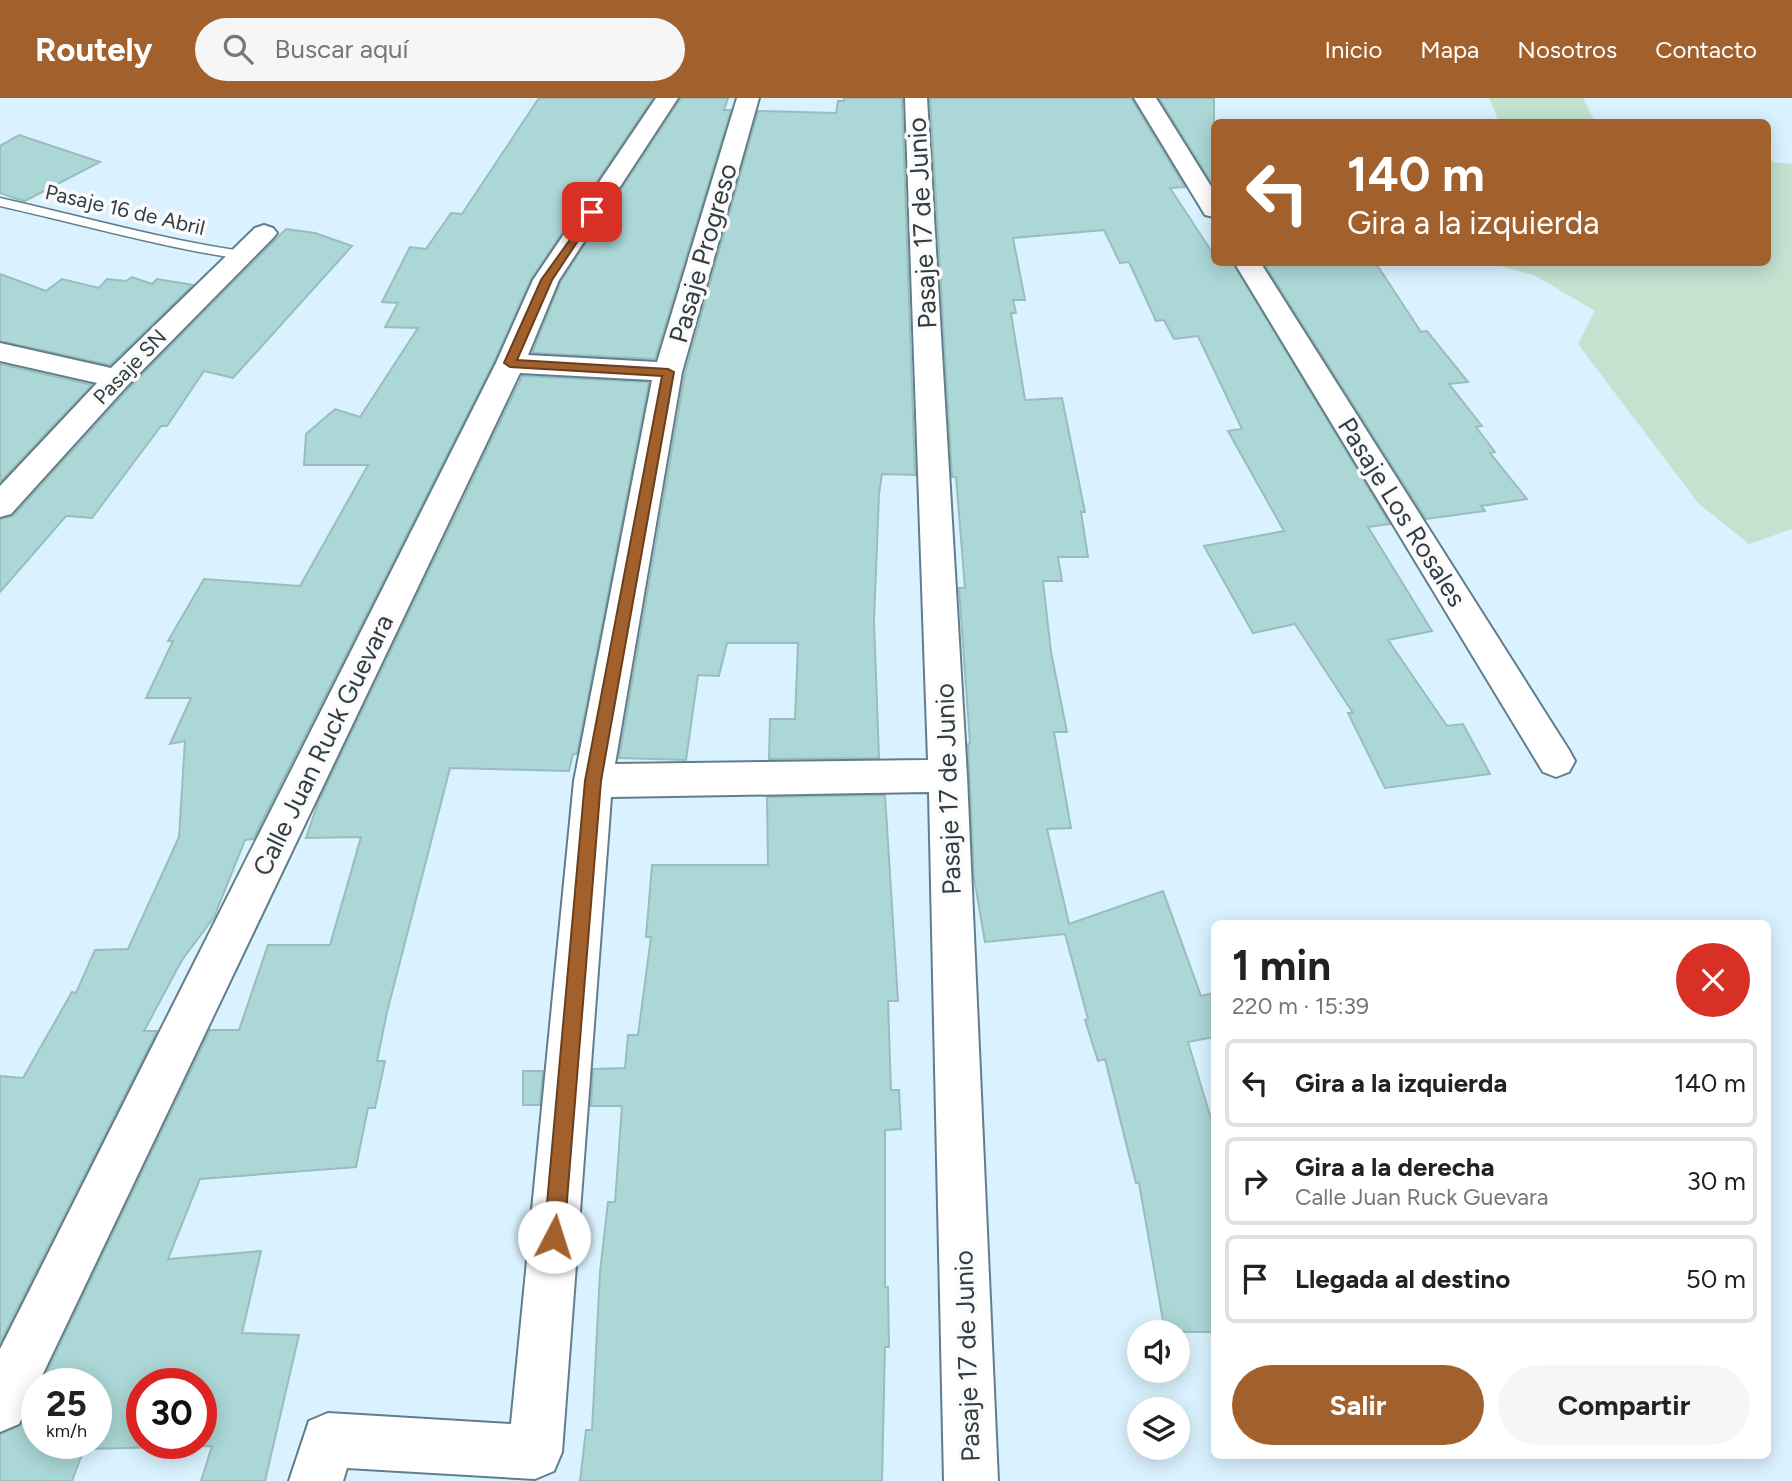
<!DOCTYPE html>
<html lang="es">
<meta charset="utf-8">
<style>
:root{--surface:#fff;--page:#f6f6f6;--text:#222;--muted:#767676;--line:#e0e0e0;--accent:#a2612c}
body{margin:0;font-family:Figtree,sans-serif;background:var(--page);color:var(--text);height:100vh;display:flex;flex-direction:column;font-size:26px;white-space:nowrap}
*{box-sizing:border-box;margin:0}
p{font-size:23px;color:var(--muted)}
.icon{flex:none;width:38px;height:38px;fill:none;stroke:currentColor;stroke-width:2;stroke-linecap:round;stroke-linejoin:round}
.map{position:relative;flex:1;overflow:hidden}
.drawer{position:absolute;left:1211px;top:822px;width:560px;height:539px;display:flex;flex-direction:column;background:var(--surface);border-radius:10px;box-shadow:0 4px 18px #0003}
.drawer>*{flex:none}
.top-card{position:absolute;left:1211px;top:21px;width:560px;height:147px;border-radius:10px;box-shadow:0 4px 18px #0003;background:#a2612c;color:#fff;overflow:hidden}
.fabs{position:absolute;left:1127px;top:1222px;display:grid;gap:14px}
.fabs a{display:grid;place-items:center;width:63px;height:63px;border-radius:50%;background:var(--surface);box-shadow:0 4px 18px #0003;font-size:35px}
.speed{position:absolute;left:21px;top:1270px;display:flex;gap:14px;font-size:35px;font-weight:700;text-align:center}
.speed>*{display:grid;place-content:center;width:91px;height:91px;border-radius:50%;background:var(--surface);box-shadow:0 4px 18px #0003;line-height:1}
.speed small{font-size:18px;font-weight:400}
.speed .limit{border:10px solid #d22;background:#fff;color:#111}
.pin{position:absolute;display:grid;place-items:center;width:60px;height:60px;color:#fff;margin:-30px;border-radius:14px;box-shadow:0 4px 10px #0006}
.me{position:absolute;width:77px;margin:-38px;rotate:5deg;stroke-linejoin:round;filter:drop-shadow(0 0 5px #0008)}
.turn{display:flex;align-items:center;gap:24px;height:147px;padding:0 21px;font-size:32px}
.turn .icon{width:91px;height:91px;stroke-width:2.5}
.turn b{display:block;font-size:49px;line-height:60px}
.round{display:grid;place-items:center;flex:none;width:74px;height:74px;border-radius:37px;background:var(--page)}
.head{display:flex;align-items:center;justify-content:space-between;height:119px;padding:0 21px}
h1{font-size:42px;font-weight:700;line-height:52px}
.action{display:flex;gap:14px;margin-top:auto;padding:14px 21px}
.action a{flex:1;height:80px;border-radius:42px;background:var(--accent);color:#fff;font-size:28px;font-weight:700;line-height:80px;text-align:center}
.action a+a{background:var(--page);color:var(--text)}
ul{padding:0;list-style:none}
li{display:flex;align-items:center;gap:21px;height:88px;margin:0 14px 10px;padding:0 7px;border:4px solid var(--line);border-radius:10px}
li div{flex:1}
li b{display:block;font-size:26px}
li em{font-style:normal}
header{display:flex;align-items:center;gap:42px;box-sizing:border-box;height:98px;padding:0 35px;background:var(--accent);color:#fff}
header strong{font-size:33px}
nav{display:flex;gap:38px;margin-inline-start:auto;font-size:24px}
.search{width:490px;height:63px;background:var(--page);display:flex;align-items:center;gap:18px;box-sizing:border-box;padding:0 24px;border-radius:38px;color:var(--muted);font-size:26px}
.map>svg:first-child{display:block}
</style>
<header>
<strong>Routely</strong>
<div class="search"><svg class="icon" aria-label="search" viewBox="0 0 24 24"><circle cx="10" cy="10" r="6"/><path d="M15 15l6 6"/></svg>Buscar aquí</div>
<nav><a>Inicio</a><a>Mapa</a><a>Nosotros</a><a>Contacto</a></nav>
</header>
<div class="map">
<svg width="1792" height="1383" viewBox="0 0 1792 1383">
<rect width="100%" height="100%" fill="#daf2ff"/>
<path fill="#c3e2d0" d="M1489,0H1583L1595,24H1499Z
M1768,64L1792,66V431L1749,446L1698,405L1578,246L1595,213L1534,177L1488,165L1768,164Z"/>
<path fill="#abd7d6" stroke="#99bdbc" stroke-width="2" fill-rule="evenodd" d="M539,0H653L531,181L494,264L253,741L245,742L214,819L182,862L144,933H157L0,1245V978L23,980L72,894L76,895L95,852L128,851L179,739L185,643L170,646L191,600H146L173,543H168L204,481L300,488L368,367H304L306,336L335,311L360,319L418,230L385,229L398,205L382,204L410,149L426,151L451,115L462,116Z
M681,0H728L724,12H731L655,261L532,255L561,183Z
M844,0H902L915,377L882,376L879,396L874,523L879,660L769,661L770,621H795L798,545H727L719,578L698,577L686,662L619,660L685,275L758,13L836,15L838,3H844Z
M930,0H1131L1185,89L1170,90L1214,157V164H1232L1390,426L1368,429L1432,533L1388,542L1447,628L1463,626L1490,676L1385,690L1348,615H1353L1295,526L1253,535L1204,448L1284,433L1228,333L1242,331L1198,238L1174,241L1164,222L1156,223L1129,164L1120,165L1104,132L1013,140L1025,202H1013L1016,215H1011L1025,302L1062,300L1085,414H1081L1088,459H1058L1062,483H1043L1051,554L1067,634H1054L1071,730L1047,731L1069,826L1163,793L1201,898L1214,895V939L1188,944L1214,1031V1234H1165L1139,1085H1136L1105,961L1098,963L1085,922L1088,921L1065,836L985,844L974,780L968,646L970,645L959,490H965L956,379H952Z
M1159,0H1214V87H1213Z
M19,37L100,64L25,103L17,101L0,95V48Z
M286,131L315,135L352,148L233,280L204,273L167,328H161L92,420L66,418L0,494V421L13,418L129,290Z
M1263,164H1375L1421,234L1427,233L1468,284L1449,286L1482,328L1476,329L1495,354L1490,355L1527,401L1481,408L1485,413L1426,421Z
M0,176L46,193L62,181L99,190L107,181L126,183L132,179L152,186L157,181L193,187L110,267L0,243Z
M0,266L92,287L0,384Z
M522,278L649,284L577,656H573L569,673L450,670L387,914L377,963H385L375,1010H368L356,1069L200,1081L168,1161L261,1153L242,1235L299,1237L265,1383H201L212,1348L84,1351L72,1383H0V1336L21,1327L37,1295V1346H96V1286H41L210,932H239L268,847H330L361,739L306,740L318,705ZM142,1286H201V1346H142Z
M885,697L898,903H888L891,992H899L901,1031L885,1032V1189H888L889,1249H885L882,1383H580L586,1332H592L600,1174L608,1104H615L622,1008H591L593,971L625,970L628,937H638L651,839H646L652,767H768L767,699Z
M523,973H543L540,1007H523Z"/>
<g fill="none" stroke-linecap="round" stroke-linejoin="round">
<defs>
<path id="lane" d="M0,100C80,118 160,141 241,153L248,157L241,161C160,149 80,126 0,108Z"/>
<path id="street" d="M656,0H678L559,182L528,257L657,264L737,0H759L682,274L615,666L928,662L905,0H927L967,678L998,1383H944L929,694L611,699L562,1354L554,1373L535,1381L347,1370L343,1383H289L309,1323L328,1315L511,1326L574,683L652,282L520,275L19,1326L0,1334V1251L496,265L533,182Z
M1134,0H1156L1214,93V119L1205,117L1202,112Z
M264,127L273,130L277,135L273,140L127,288L11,416L0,419V388L97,285L0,263V245L111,270L255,130Z
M1234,164H1260L1569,652L1575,663L1569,674L1556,679L1543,674Z"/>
</defs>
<use href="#lane" stroke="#627e8c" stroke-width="3"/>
<use href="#street" stroke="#627e8c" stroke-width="4"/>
<use href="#lane" fill="#fff" fill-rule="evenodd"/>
<use href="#street" fill="#fff" fill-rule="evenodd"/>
</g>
<path fill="#a2612c" stroke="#693f1d" stroke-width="2" d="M592,111L597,114L552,182L517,262L668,271L674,274L601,683L564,1139L561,1146L554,1149L547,1146L544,1139L585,683L662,278L510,269L504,265L541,182Z"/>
<g text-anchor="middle" stroke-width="7" stroke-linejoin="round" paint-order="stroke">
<g font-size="21" fill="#323e44" stroke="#fbfbfb">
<text transform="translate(125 112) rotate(13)" y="7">Pasaje 16 de Abril</text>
<text transform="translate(130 269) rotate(-46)" y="7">Pasaje SN</text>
</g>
<g font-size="26" fill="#323e44" stroke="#fbfbfb">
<text transform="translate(922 125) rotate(-93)" y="9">Pasaje 17 de Junio</text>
<text transform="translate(703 155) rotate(-74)" y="9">Pasaje Progreso</text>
<text transform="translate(1402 414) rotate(58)" y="9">Pasaje Los Rosales</text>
<text transform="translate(323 647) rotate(-64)" y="9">Calle Juan Ruck Guevara</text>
<text transform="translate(948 691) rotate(-92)" y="9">Pasaje 17 de Junio</text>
<text transform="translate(967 1258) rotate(-92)" y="9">Pasaje 17 de Junio</text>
</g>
</g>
</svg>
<div class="fabs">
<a><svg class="icon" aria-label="sound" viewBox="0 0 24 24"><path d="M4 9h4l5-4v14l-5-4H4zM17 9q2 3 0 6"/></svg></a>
<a><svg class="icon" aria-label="layers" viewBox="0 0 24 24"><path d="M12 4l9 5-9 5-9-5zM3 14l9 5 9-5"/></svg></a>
</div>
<div class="speed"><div>25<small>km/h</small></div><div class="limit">30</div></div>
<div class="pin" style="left:592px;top:114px;background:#d93025"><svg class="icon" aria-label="arrive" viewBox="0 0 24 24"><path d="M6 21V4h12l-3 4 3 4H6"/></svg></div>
<svg class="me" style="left:554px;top:1139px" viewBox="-20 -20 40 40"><circle r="19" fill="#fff"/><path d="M0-13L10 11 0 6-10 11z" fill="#a2612c"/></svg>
<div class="top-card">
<div class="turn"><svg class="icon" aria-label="left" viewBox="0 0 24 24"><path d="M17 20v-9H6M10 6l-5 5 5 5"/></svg><div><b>140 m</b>Gira a la izquierda</div></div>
</div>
<section class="drawer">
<div class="head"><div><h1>1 min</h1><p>220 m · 15:39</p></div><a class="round" style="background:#d93025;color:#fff"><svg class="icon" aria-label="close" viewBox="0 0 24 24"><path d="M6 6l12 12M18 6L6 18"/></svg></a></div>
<ul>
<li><svg class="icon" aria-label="left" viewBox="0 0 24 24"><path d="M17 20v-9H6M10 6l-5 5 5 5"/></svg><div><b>Gira a la izquierda</b></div><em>140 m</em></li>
<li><svg class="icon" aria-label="right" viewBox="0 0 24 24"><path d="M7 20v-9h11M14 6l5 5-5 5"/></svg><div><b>Gira a la derecha</b><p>Calle Juan Ruck Guevara</p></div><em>30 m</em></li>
<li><svg class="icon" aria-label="arrive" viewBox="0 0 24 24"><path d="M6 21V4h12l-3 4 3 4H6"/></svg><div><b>Llegada al destino</b></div><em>50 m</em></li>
</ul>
<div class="action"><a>Salir</a><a>Compartir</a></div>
</section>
</div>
